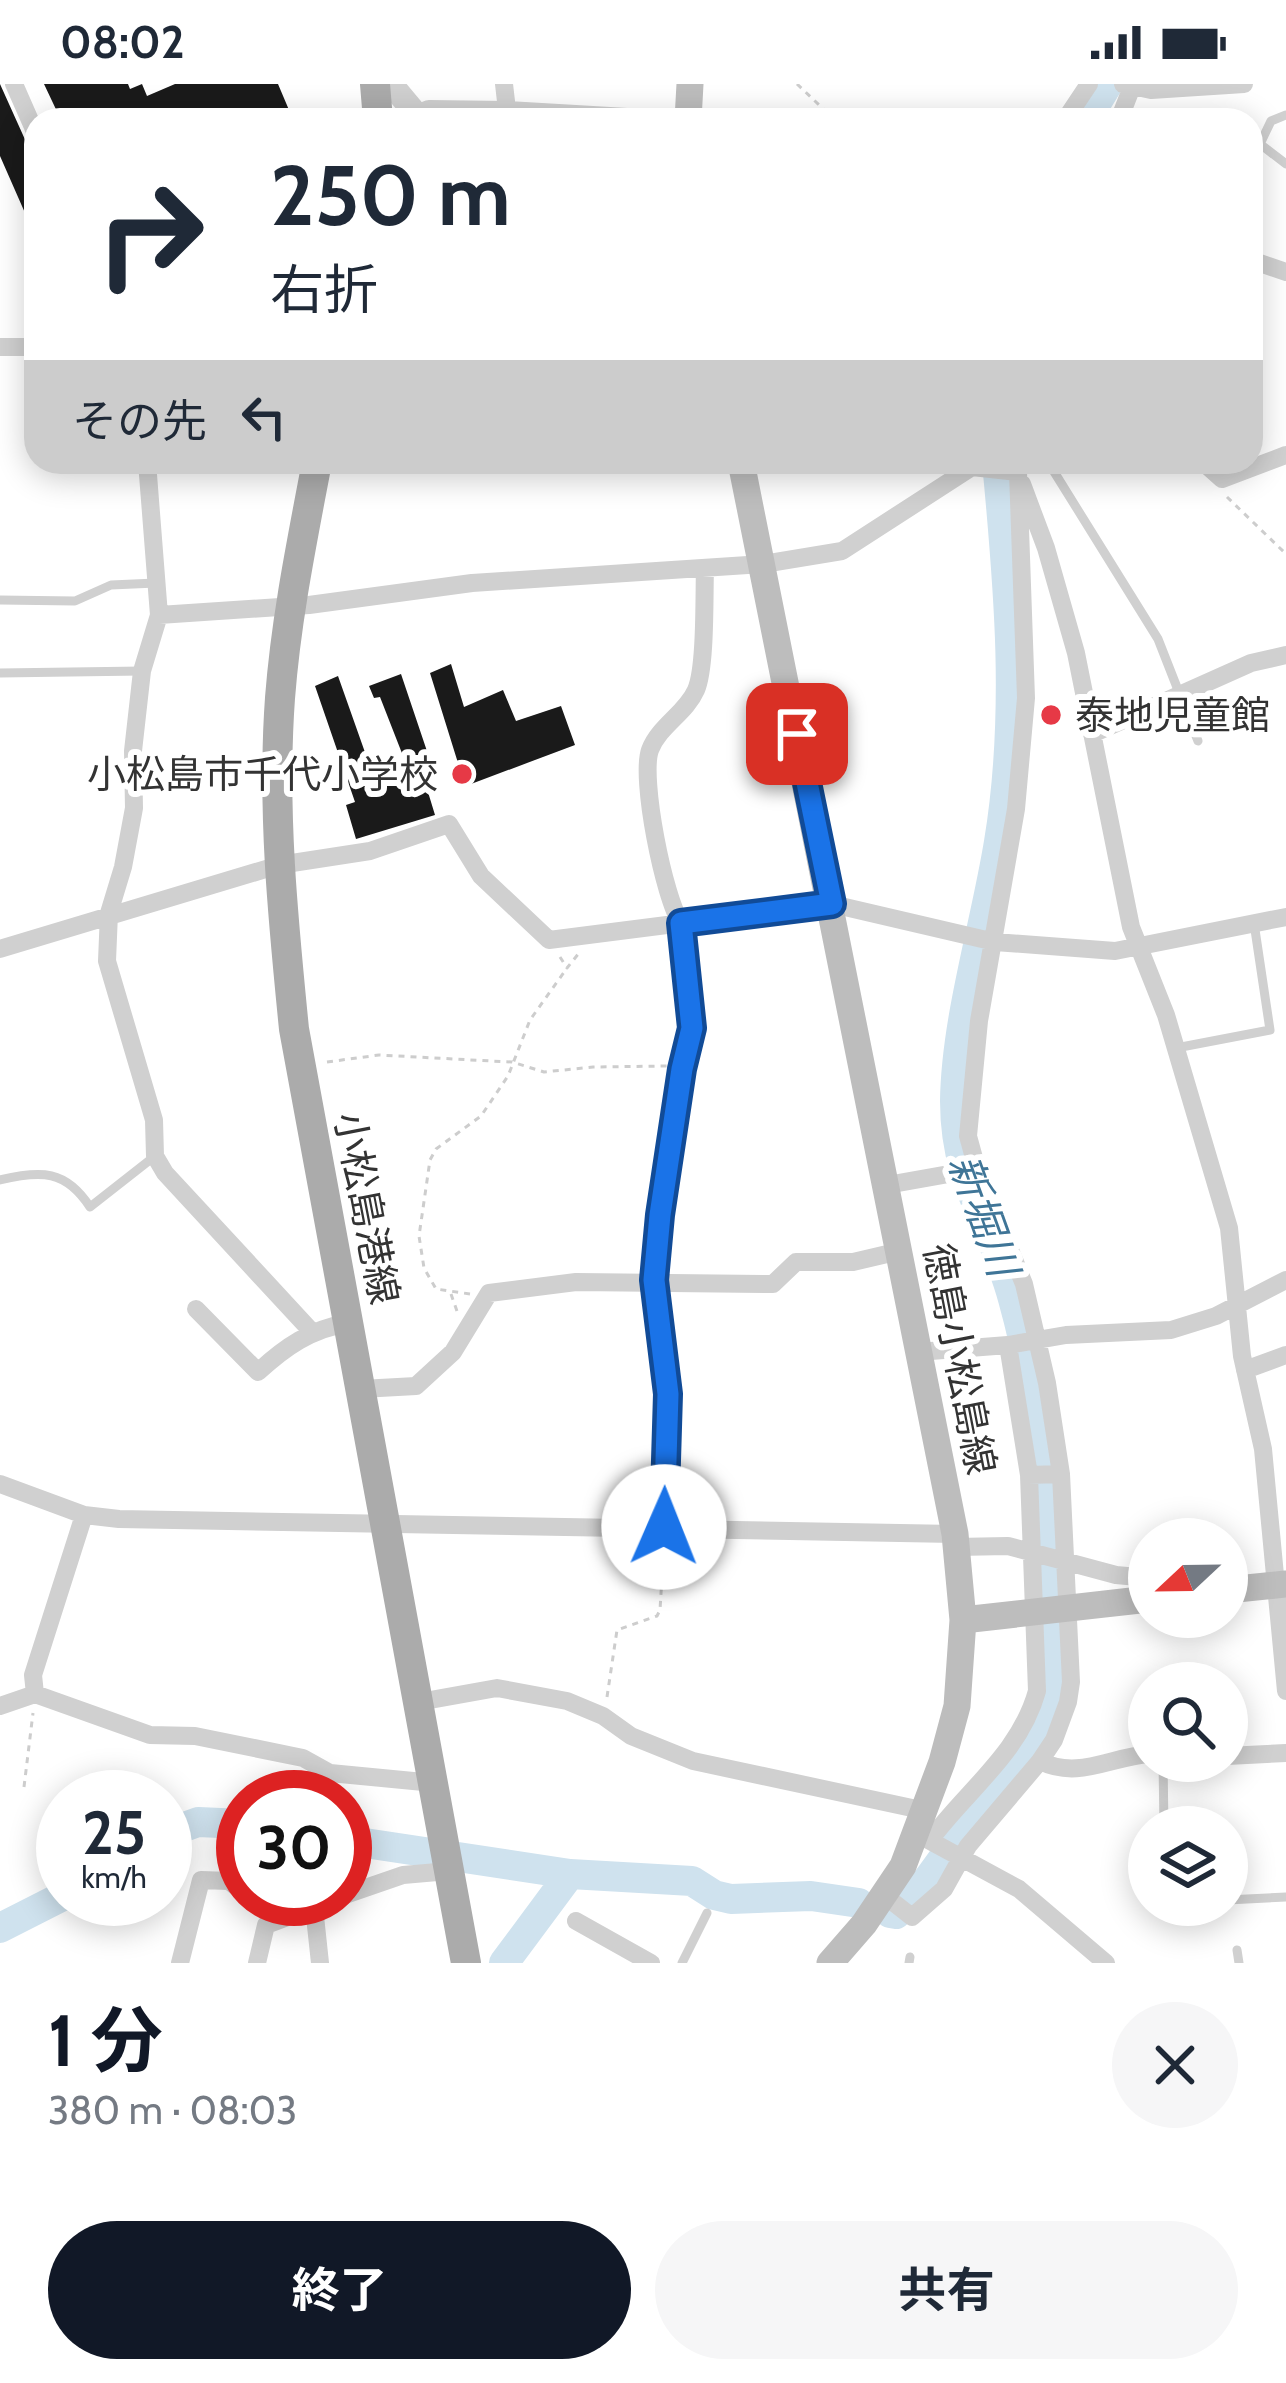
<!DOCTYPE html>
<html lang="ja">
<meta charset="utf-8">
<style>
:root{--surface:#fff;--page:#f6f6f7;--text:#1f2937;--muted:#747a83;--accent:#111827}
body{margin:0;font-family:Cabin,"Noto Sans JP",sans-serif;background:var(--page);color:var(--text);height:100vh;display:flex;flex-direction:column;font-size:45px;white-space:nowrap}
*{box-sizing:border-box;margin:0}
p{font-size:39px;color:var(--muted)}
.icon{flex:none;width:66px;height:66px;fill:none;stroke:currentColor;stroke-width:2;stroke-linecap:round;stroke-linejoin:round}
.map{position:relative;height:1879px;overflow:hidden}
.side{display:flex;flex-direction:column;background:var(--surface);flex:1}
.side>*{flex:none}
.guide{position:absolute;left:24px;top:24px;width:1239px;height:366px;border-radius:36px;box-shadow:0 6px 30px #0003;background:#fff;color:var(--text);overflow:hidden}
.needle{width:78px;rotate:248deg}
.buttons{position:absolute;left:1128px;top:1434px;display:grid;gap:24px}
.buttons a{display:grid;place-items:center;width:120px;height:120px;border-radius:50%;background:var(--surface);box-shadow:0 6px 30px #0003;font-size:60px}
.speed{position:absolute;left:36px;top:1686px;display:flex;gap:24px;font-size:60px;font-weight:700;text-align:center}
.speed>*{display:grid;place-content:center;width:156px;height:156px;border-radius:50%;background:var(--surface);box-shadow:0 6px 30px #0003;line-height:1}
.speed small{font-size:30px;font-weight:400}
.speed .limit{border:18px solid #d22;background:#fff;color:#111}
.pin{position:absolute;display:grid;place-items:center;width:102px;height:102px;color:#fff;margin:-51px;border-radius:24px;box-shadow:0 6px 18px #0006}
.me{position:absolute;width:132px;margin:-66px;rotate:1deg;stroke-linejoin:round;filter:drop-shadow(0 0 9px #0008)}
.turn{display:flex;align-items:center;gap:42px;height:252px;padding:0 48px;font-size:54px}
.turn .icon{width:156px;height:156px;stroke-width:2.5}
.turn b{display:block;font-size:84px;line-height:102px}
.then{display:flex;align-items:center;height:114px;padding:0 48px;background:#0003;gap:24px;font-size:45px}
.round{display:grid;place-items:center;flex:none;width:126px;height:126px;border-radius:63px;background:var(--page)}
.headline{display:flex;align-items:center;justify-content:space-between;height:204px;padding:0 48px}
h1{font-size:72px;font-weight:700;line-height:90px;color:var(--accent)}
.primary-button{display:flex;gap:24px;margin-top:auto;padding:24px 48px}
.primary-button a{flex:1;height:138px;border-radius:72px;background:var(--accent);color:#fff;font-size:48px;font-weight:700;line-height:138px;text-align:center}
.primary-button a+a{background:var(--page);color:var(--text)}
.status{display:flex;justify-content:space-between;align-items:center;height:84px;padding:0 60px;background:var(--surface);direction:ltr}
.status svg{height:33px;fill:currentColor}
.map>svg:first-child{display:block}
</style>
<div class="status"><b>08:02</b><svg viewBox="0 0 49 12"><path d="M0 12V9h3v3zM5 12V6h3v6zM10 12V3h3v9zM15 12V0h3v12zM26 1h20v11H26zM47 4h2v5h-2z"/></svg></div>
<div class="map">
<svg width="1286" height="1879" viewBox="0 0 1286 1879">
<rect width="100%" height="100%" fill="#fff"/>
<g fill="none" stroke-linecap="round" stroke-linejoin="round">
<path stroke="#cfe2ee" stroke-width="30" d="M1086,36L1108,0
M165,1750L198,1738L243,1740
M345,1756L570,1790L692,1797L714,1811L731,1815L811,1812L859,1819
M890,1829L896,1830C924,1806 941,1775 964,1746C990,1710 1035,1671 1048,1628C1060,1591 1055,1549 1053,1511C1049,1411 1040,1312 1013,1215C993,1140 955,1102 955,1017C956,935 986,839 999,758C1020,631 1009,504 997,378
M0,1844L63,1812
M504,1879L570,1790"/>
</g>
<path fill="#1a1a1a" d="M0,0L36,80V154L0,72Z
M44,0H128L130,5L142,0L147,12L175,0H278L289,26L263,36H123L119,28L99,36H61Z
M451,580L464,623L503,606L516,637L561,622L575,661L471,700L462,678L458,679L430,589Z
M401,590L433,685V692L424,695L435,731L356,755L346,721L355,718L315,602L338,592L373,691L405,677L380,613L374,614L369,602Z"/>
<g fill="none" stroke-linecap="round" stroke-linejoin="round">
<path stroke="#cdcdcd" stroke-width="3" stroke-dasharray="6 6" stroke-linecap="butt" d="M797,0L835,36
M1227,413L1286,470
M560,873L567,884L579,869
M327,978L379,971L491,977L512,978L544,988L593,983L669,982
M451,1210L458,1230
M470,1210L436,1205L424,1184L419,1152L430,1076L436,1065L481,1032L508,992L530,936L567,884
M607,1613L617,1546L657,1532L660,1526L664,1460
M24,1703L33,1629"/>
<path stroke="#d0d0d0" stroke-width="9" d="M1286,31L1271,37L1260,60L1286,80
M1048,378L1158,555L1198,657
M0,516L75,517L111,501L156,499
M0,589L142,587
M1176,964L1270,946L1254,839
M0,1096C41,1086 66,1086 90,1123L155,1072
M1163,1677L1164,1743
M1227,1816L1286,1813
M1237,1866L1239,1879
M682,1879L707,1829
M909,1879L910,1873"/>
<path stroke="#d0d0d0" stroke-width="18" d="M14,0L36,50
M504,0L507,26
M1123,0L1151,6L1244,0
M416,30L429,25L507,26L678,36
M1065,36L1089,0
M1119,36L1133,0
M1251,176L1286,188
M0,263H36
M147,378L159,531L142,587L133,667L134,724L123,783L109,829L107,877L154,1036L155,1072L165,1089L313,1249
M1203,378L1222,395L1286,371
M1022,400L1046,464L1076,569L1131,843L1166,931L1229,1144L1242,1272L1263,1365L1286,1607
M159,531L309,521L472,499L763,480L842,467L972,383L1018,388L1026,614L1016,725L979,937L968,1052L977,1085L1024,1200L1047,1299L1061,1390L1071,1598L1068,1618L1054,1656L1040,1677L968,1762L944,1805L912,1833L884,1811
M1092,650L1251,579L1286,571
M0,865L279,781L370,767L449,740L481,792L549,856L832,820L995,858L1115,867L1286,833
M887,1101L977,1085
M196,1225L258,1288C285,1263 311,1245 348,1239
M1008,1261L1066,1251L1171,1246L1216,1232L1286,1196
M918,1268L1008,1261L1029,1391L1061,1390
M1245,1286L1286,1271
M361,1305L416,1302L453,1268L489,1209L576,1198L773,1200L796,1178H853L900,1167
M0,1400L84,1431L119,1435L955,1450
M664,1443L668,1309L654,1196L660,1131L692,944L681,839C664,814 640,694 650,666C659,642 686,629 696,606C706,583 704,511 705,484
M956,1463L1008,1462L1116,1491L1149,1494
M35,1610L33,1591L84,1431
M419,1618L497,1604L567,1617L603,1632L631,1652L693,1677L926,1727
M0,1622L35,1610L150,1651L195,1652L303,1674L330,1689L434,1699
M1227,1672L1286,1669
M1040,1677C1078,1696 1110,1673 1149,1670
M923,1753L1019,1805L1106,1879
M930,1756C967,1706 1020,1669 1037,1607L1029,1391
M345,1811L403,1791L449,1787
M576,1837L651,1879
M180,1879L201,1796L229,1797L243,1808
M257,1879L266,1841L314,1823
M320,1879L314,1823L334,1815"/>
<path stroke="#d0d0d0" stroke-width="24" d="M391,0L421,36"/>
<path stroke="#bdbdbd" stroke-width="27" d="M688,36L690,0
M741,378L955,1450L963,1536L957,1622L942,1678L903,1782L864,1840L830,1879
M1227,1506L1286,1500
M963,1536L1149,1515"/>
<path stroke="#ababab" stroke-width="30" d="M375,0L378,36
M317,378C302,457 286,535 280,614C272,725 283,835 294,945L466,1879"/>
</g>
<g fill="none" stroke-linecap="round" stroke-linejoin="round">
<defs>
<path id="route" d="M664,1443L668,1310L654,1196L660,1131L682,985L692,944L681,839L832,820L797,650"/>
</defs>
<use href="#route" stroke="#114b97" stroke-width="30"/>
<use href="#route" stroke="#1a73e8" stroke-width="21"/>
</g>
<g fill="#e63946" stroke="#fff" stroke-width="4.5">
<circle cx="1051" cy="631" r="12"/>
<circle cx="462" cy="690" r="12"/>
</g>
<g text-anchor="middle" stroke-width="12" stroke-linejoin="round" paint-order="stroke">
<g font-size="39" fill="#333" stroke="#fff" text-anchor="start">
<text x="1075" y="645">泰地児童館</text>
<text x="438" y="704" text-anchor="end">小松島市千代小学校</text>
</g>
<g font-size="39" fill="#333" stroke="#fff">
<text transform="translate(367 1124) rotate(79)" y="14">小松島港線</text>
<text transform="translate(960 1275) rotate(79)" y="14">徳島小松島線</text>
</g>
<g font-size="42" font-style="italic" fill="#3f7597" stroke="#fff">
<text transform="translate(984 1131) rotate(70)" y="15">新堀川</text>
</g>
</g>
</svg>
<div class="buttons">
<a><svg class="needle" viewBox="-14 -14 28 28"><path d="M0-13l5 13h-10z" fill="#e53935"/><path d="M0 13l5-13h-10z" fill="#747a83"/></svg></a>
<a><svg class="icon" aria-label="search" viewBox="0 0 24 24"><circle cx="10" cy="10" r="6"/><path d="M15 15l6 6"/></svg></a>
<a><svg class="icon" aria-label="layers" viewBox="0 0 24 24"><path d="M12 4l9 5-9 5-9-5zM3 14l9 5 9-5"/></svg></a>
</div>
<div class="speed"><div>25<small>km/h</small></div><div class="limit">30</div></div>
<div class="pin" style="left:797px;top:650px;background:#d93025"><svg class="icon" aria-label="arrive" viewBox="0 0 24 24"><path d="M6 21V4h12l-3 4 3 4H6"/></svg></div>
<svg class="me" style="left:664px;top:1443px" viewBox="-20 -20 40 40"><circle r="19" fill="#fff"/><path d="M0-13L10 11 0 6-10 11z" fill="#1a73e8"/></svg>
<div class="guide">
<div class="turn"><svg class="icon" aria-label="right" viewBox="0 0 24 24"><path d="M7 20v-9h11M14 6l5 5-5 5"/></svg><div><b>250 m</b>右折</div></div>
<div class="then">その先<svg class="icon" aria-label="left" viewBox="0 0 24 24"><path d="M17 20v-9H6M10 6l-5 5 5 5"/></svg></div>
</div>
</div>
<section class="side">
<div class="headline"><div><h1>1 分</h1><p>380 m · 08:03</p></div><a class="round"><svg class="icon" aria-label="close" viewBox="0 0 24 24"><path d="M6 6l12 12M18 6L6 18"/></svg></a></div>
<div class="primary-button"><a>終了</a><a>共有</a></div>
</section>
